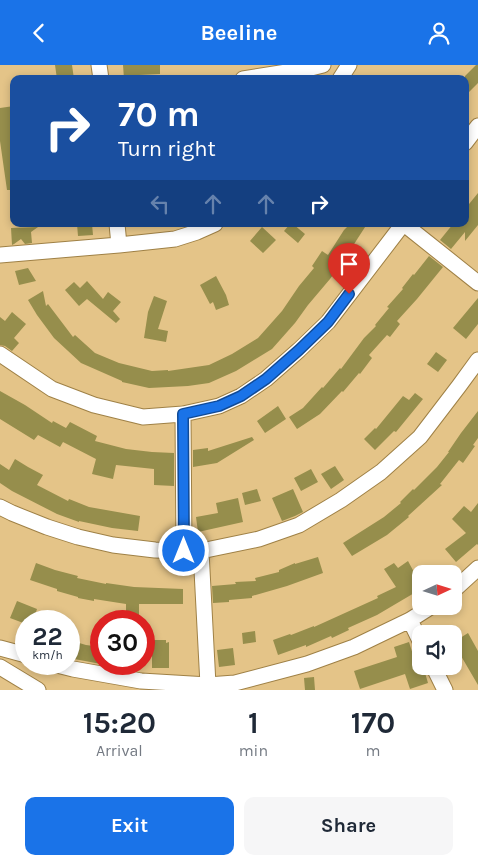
<!DOCTYPE html>
<style>
:root{--surface:#fff;--page:#f6f6f7;--text:#1f2937;--muted:#747a83;--accent:#1a73e8}
body{margin:0;font-family:Karla,sans-serif;background:var(--page);color:var(--text);height:100vh;display:flex;flex-direction:column;font-size:19px;white-space:nowrap}
*{box-sizing:border-box;margin:0}
p{font-size:16px;color:var(--muted)}
.icon{flex:none;width:28px;height:28px;fill:none;stroke:currentColor;stroke-width:2;stroke-linecap:round;stroke-linejoin:round}
.map{position:relative;height:625px;overflow:hidden}
.sheet{display:flex;flex-direction:column;background:var(--surface);flex:1}
.sheet>*{flex:none}
.top-card{position:absolute;left:10px;top:10px;width:459px;height:152px;border-radius:10px;box-shadow:0 2px 8px #0003;background:#1a4fa0;color:#fff;overflow:hidden}
.needle{width:32px;rotate:86deg}
.tools{position:absolute;left:412px;top:500px;display:grid;gap:10px}
.tools a{display:grid;place-items:center;width:50px;height:50px;border-radius:10px;background:var(--surface);box-shadow:0 2px 8px #0003;font-size:25px}
.speed{position:absolute;left:15px;top:545px;display:flex;gap:10px;font-size:25px;font-weight:700;text-align:center}
.speed>*{display:grid;place-content:center;width:65px;height:65px;border-radius:50%;background:var(--surface);box-shadow:0 2px 8px #0003;line-height:1}
.speed small{font-size:12px;font-weight:400}
.speed .limit{border:8px solid #d22;background:#fff;color:#111}
.pin{position:absolute;display:grid;place-items:center;width:42px;height:42px;color:#fff;margin:-51px -21px;border-radius:50% 50% 50% 0;rotate:-45deg;box-shadow:0 0 5px #0007}
.pin .icon{rotate:45deg}
.me{position:absolute;width:55px;margin:-28px;rotate:0deg;stroke-linejoin:round;filter:drop-shadow(0 0 4px #0008)}
.turn{display:flex;align-items:center;gap:18px;height:105px;padding:0 25px;font-size:22px}
.turn .icon{width:65px;height:65px;stroke-width:2.5}
.turn b{display:block;font-size:35px;line-height:42px}
.lanes{display:flex;align-items:center;height:48px;padding:0 25px;background:#0003;justify-content:center;gap:25px;direction:ltr}
.lanes .off{opacity:.35}
.eta{display:flex;justify-content:space-evenly;align-items:center;height:85px;text-align:center}
.eta b{font-size:30px;font-weight:700;line-height:35px}
.button{display:flex;gap:10px;margin-top:auto;padding:10px 25px}
.button a{flex:1;height:58px;border-radius:10px;background:var(--accent);color:#fff;font-size:20px;font-weight:700;line-height:58px;text-align:center}
.button a+a{background:var(--page);color:var(--text)}
header{display:flex;justify-content:space-between;align-items:center;height:65px;padding:0 25px;background:var(--accent);color:#fff;font-size:22px;font-weight:700}
.map>svg:first-child{display:block}
</style>
<header><svg class="icon" aria-label="back" viewBox="0 0 24 24"><path d="M15 5l-7 7 7 7"/></svg>Beeline<svg class="icon" aria-label="person" viewBox="0 0 24 24"><circle cx="12" cy="8" r="4"/><path d="M4 21q1-7 8-7t8 7"/></svg></header>
<div class="map">
<svg width="478" height="625" viewBox="0 0 478 625">
<rect width="100%" height="100%" fill="#e4c488"/>
<path fill="#968e4c" d="M55,0H72L74,14H57Z
M123,0H160V9L139,10V13L124,14Z
M476,0H478V18L465,31V11Z
M14,41V125H7L0,76V43Z
M478,128V160L465,176V167L451,184L440,175L453,159H465V144Z
M77,159H92L93,170L78,171Z
M290,159H293L305,169L298,178L284,166Z
M350,159H367L347,190L330,214L308,240L295,258L272,284L236,306L209,318L188,321L149,323L122,317V316L81,298L54,273L37,250L28,235L43,226L46,241L48,239L73,272L75,270L95,288L119,298L152,306L168,305V306L209,300L232,289L258,273L282,246L299,221L314,203L312,201L322,186L328,190L344,165Z
M38,162L31,167L32,178L25,179L21,174L14,179L12,180L11,163Z
M262,162L276,175L263,188L250,176Z
M429,191L443,202L417,234L397,256L400,259L390,272L387,270L369,290L372,293L360,309L359,308L343,327L342,326L320,349L297,364L289,352L303,343L322,322L323,323L340,303L341,304L364,273L376,261L375,260L389,243L387,242L403,224L402,223L413,209L414,210Z
M28,203L36,216L19,220L15,206Z
M216,211L226,230L229,240L216,245L213,237L210,239L200,220Z
M87,216L103,234L108,227L121,237L113,246L120,254L116,258L87,234L79,241L65,225L74,217L80,223Z
M154,231L167,236L158,264L168,266L166,277L144,273L148,247Z
M478,233V259L466,274L453,263Z
M12,247L26,259L14,273L19,278L12,286L5,281L0,280V252L5,256Z
M436,287L447,295L438,307L427,299Z
M0,326L25,340L52,358L53,356L66,363L70,357L97,371L95,376L126,384L152,387L174,388V421L154,420V404L116,400L113,414L92,409L96,394L63,377L60,382L38,370L34,375L0,354Z
M415,328L423,334L396,367L394,366L375,385L364,374L375,363L376,364L403,331L409,335Z
M278,341L286,354L265,368L257,356Z
M478,346V373L473,380L475,381L463,398L459,395L440,419L442,420L408,451L409,452L387,470L352,491L343,478L384,452L401,438L400,437L413,424L414,425L437,402L449,387H448L461,368Z
M252,372L254,375L217,398L193,402V385L208,383V386Z
M15,394L28,402L43,410L37,420L68,436L69,434L89,442L140,451L138,466L112,463L79,456V457L57,449L12,426L0,418V399L9,405Z
M335,401L344,415L331,424L321,409Z
M311,404L318,417L301,426L294,413Z
M257,424L261,436L245,440L242,428Z
M293,424L303,447L295,451L282,456L272,433Z
M238,433L243,457L198,467L196,452L218,448L216,438Z
M478,438V480L477,479L456,497L445,484L466,468L452,454L464,441L471,447Z
M318,492L323,508L287,521L252,531V533L229,535V537L213,538L212,521L236,519L235,517L256,516L255,513L279,507V505L295,498V499Z
M408,496L421,520V524L377,550L348,563L349,565L332,573L331,571L306,582V580L278,590L273,575L290,569L291,570L314,561V562L378,533L377,531L396,522L384,504L394,498L398,503Z
M36,498L55,505L78,511L77,513L106,519V518L134,522L183,524V539H139V556L126,555V539L94,534V536L78,533V532L57,526V524L30,515Z
M17,536L37,544L33,556H26V559L10,553Z
M255,566L256,577L243,579L242,568Z
M468,568L478,586V620L454,579V577Z
M69,575L86,580L101,582V599L69,593Z
M152,575H166V578L169,577V603H152Z
M409,577L415,596L420,594L421,601H423L428,618L410,624L405,609L360,624L354,606L397,592L394,582Z
M233,583L235,600L219,602L217,585Z
M314,612L315,625H305L304,613Z"/>
<g fill="none" stroke-linecap="round" stroke-linejoin="round">
<defs>
<path id="street" d="M99,0L101,14
M243,14L311,3L323,0
M340,14L349,0
M465,78L478,61
M117,159L119,180
M404,159L478,218
M0,190L119,180L175,174L197,167L215,159
M0,289L52,324L94,340L143,352L183,349L219,341L241,331L266,314L299,285L328,257L403,159
M183,349L184,486
M0,442L12,448L47,462L78,472L113,480L155,485L184,486H201L259,474L299,460L341,435L381,407L420,372L459,321L478,295
M201,486L208,620
M454,525L478,503
M410,555L421,578
M0,583L26,590
M53,599L73,604L141,616L208,620L235,618L307,599L354,582L410,555L432,541
M433,601L445,625
M0,602L38,625"/>
</defs>
<use href="#street" stroke="#9f8146" stroke-width="17"/>
<use href="#street" stroke="#fff" stroke-width="15"/>
</g>
<g fill="none" stroke-linecap="round" stroke-linejoin="round">
<defs>
<path id="route" d="M184,486L183,349L219,341L241,331L266,314L299,285L328,257L349,229"/>
</defs>
<use href="#route" stroke="#114b97" stroke-width="12"/>
<use href="#route" stroke="#1a73e8" stroke-width="9"/>
</g>
</svg>
<div class="tools">
<a><svg class="needle" viewBox="-14 -14 28 28"><path d="M0-13l5 13h-10z" fill="#e53935"/><path d="M0 13l5-13h-10z" fill="#747a83"/></svg></a>
<a><svg class="icon" aria-label="sound" viewBox="0 0 24 24"><path d="M4 9h4l5-4v14l-5-4H4zM17 9q2 3 0 6"/></svg></a>
</div>
<div class="speed"><div>22<small>km/h</small></div><div class="limit">30</div></div>
<div class="pin" style="left:349px;top:229px;background:#d93025"><svg class="icon" aria-label="arrive" viewBox="0 0 24 24"><path d="M6 21V4h12l-3 4 3 4H6"/></svg></div>
<svg class="me" style="left:184px;top:486px" viewBox="-20 -20 40 40"><circle r="17" fill="#1a73e8" stroke="#fff" stroke-width="3"/><path d="M0-11L8 9 0 5-8 9z" fill="#fff"/></svg>
<div class="top-card">
<div class="turn"><svg class="icon" aria-label="right" viewBox="0 0 24 24"><path d="M7 20v-9h11M14 6l5 5-5 5"/></svg><div><b>70 m</b>Turn right</div></div>
<div class="lanes"><svg class="icon off" aria-label="left" viewBox="0 0 24 24"><path d="M17 20v-9H6M10 6l-5 5 5 5"/></svg><svg class="icon off" aria-label="ahead" viewBox="0 0 24 24"><path d="M12 20V5M6 11l6-6 6 6"/></svg><svg class="icon off" aria-label="ahead" viewBox="0 0 24 24"><path d="M12 20V5M6 11l6-6 6 6"/></svg><svg class="icon" aria-label="right" viewBox="0 0 24 24"><path d="M7 20v-9h11M14 6l5 5-5 5"/></svg></div>
</div>
</div>
<section class="sheet">
<div class="eta">
<div><b>15:20</b><p>Arrival</p></div>
<div><b>1</b><p>min</p></div>
<div><b>170</b><p>m</p></div>
</div>
<div class="button"><a>Exit</a><a>Share</a></div>
</section>
